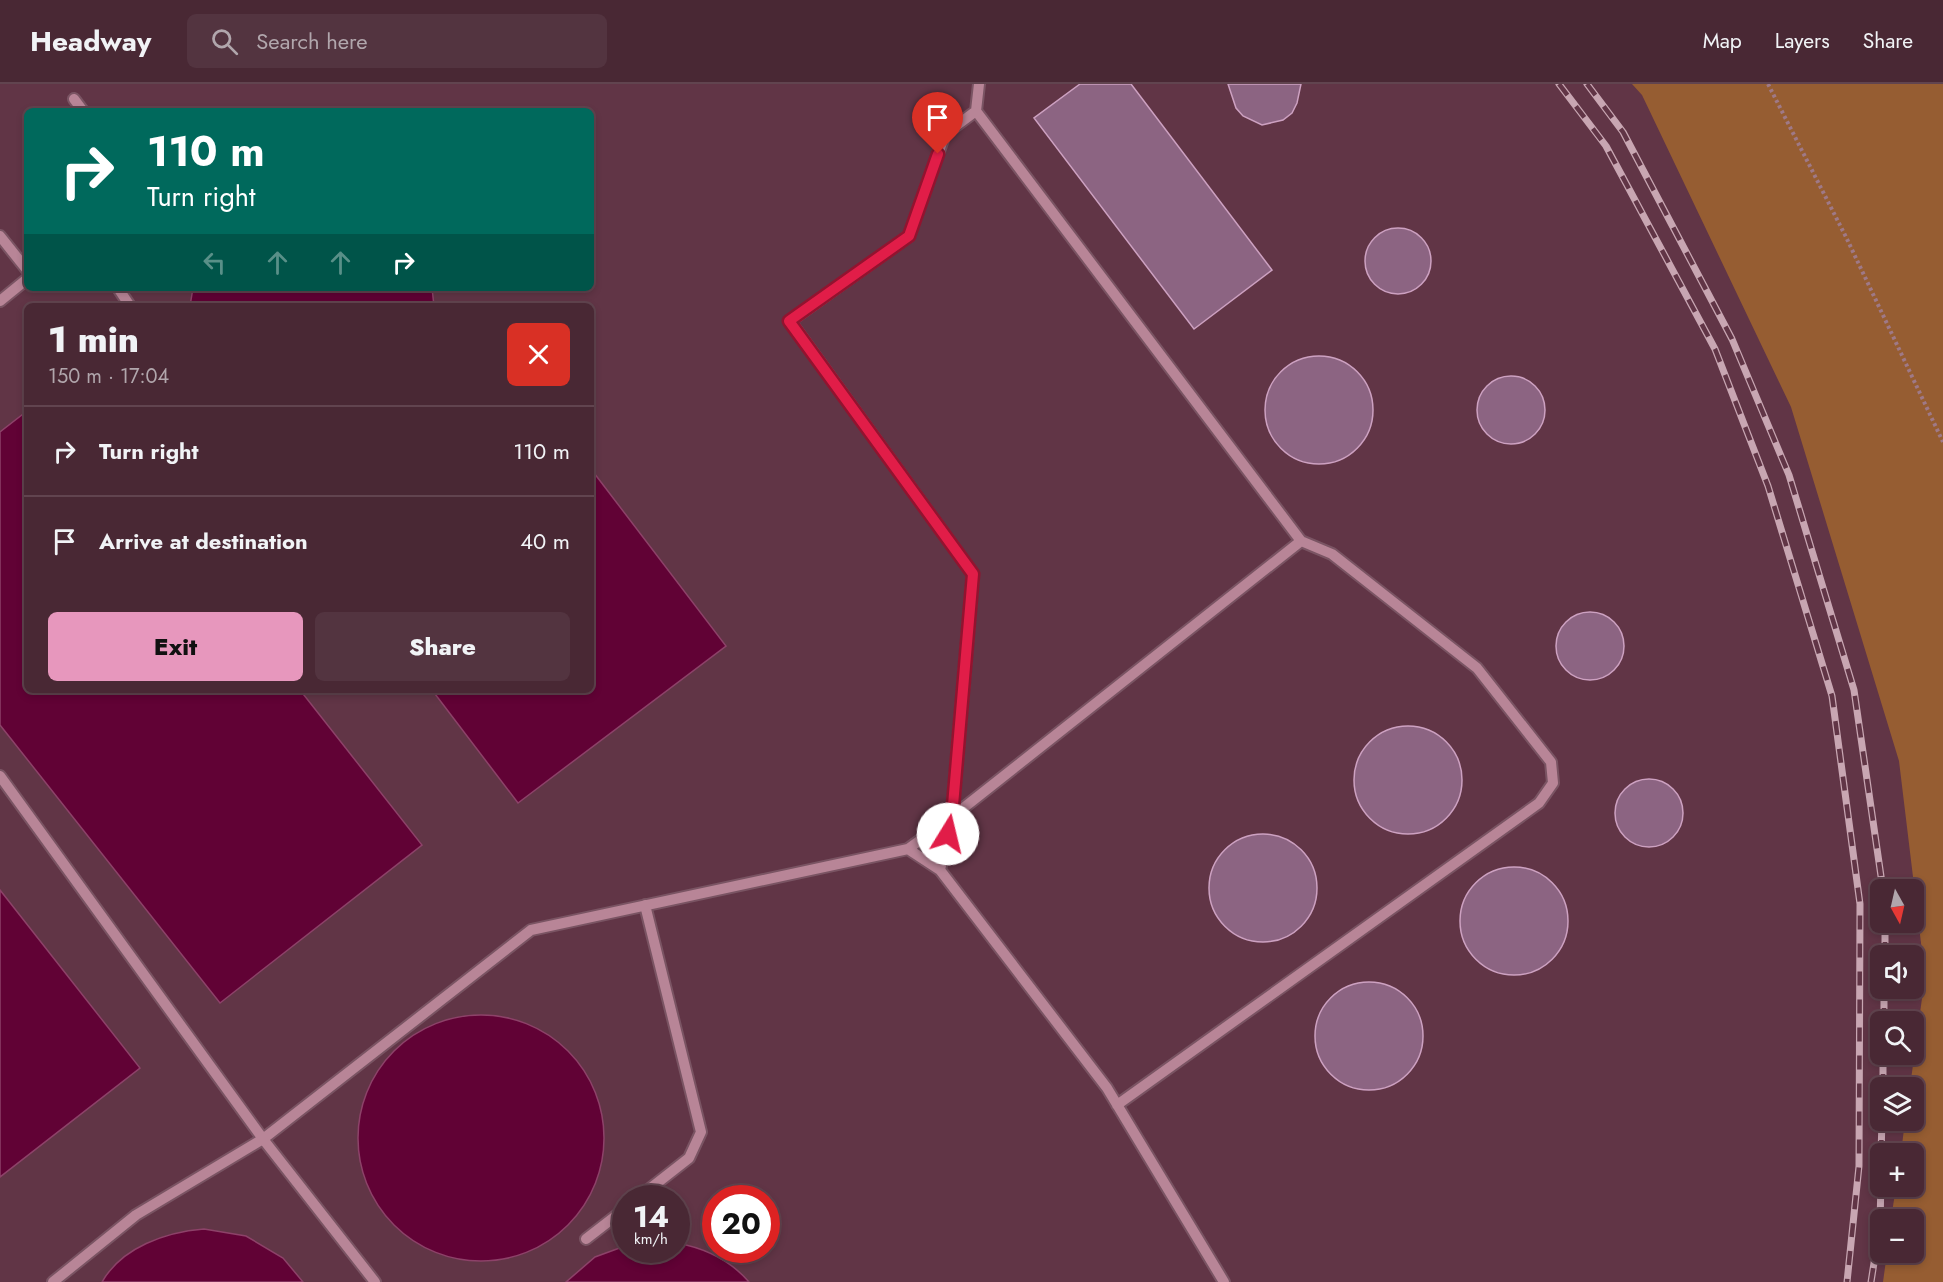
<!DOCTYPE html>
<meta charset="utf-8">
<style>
:root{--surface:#492834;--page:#533440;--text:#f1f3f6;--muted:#b1a6ac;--line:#61444f;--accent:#e797bd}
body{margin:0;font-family:Jost,sans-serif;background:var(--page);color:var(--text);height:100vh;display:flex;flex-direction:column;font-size:22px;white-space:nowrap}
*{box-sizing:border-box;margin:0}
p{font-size:20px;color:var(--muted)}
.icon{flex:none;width:33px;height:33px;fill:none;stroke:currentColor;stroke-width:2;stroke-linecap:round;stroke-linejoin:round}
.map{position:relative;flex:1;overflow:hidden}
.side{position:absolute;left:24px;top:219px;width:570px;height:390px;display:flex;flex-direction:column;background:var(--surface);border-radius:9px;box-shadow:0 3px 9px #0003,0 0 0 2px var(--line)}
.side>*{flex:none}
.guide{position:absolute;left:24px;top:24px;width:570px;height:183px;border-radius:9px;box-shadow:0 3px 9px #0003,0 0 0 2px var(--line);background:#00695c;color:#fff;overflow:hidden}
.needle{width:39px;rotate:172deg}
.fabs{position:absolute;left:1870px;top:795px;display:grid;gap:12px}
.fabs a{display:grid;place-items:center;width:54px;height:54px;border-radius:9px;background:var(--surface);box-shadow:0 3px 9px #0003,0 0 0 2px var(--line);font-size:30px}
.speed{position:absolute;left:612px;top:1101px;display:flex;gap:12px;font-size:30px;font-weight:700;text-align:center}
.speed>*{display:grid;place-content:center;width:78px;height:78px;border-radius:50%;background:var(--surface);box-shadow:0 3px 9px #0003,0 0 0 2px var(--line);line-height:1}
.speed small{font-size:15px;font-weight:400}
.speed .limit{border:9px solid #d22;background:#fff;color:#111}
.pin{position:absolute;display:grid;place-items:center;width:51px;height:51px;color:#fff;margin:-62px -26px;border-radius:50% 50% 50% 0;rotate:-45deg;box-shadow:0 0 6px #0007}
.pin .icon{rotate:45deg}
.me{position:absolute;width:66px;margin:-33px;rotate:9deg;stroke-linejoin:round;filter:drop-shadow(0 0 4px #0008)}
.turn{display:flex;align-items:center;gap:21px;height:126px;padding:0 24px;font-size:27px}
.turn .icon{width:78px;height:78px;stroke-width:2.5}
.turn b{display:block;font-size:42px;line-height:51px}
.lanes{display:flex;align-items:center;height:57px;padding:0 24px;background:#0003;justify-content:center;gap:30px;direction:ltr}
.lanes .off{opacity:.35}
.round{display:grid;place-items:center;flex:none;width:63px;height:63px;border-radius:9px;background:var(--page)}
.summary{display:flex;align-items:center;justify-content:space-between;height:102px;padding:0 24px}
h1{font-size:36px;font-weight:800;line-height:45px}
.cta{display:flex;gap:12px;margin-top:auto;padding:12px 24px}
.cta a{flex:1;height:69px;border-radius:9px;background:var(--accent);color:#111;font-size:24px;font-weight:800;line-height:69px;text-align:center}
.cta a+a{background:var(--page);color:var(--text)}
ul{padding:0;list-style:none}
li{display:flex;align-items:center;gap:18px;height:90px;padding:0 24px;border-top:2px solid var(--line)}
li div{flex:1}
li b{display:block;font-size:22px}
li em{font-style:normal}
header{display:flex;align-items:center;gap:36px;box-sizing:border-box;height:84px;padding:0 30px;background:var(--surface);border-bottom:2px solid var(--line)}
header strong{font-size:28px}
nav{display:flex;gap:33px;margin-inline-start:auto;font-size:21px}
.search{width:420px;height:54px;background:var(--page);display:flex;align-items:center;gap:15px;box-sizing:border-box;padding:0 21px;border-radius:9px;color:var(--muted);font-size:22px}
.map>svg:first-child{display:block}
</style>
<header>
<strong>Headway</strong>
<div class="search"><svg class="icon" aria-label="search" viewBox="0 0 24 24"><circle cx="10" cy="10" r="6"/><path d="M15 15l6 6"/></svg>Search here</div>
<nav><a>Map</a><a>Layers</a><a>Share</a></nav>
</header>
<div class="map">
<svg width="1943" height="1198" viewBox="0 0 1943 1198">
<rect width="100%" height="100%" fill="#613546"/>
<path fill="#965d32" d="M1632,0H1943V1198H1883L1887,1169L1914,1168V1136L1891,1135L1896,1103L1914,1102V1070L1901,1069L1905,1037L1914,1036V1004L1910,1003L1925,892L1899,677L1791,323L1642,11Z"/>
<path fill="#610235" stroke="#8d4269" stroke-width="1.5" d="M193,204H432L434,222H190Z
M27,327V606H300L422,761L220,919L0,641V348Z
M591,385L726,562L518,719L432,606H591Z
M0,806L140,984L0,1093Z
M358 1054a123 123 0 1 1 246 0a123 123 0 1 1-246 0Z
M204,1145L246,1152L283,1174L303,1198H102C122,1163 166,1148 204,1145Z
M677,1159C704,1164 730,1176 749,1198H566L595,1173L625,1162L626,1166H676Z"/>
<path fill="#8c6482" stroke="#cda1c1" stroke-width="1.5" d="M1080,0H1131L1272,186L1194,245L1034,34Z
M1228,0H1301L1297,19L1292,29L1283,36L1262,41L1243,32L1236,24Z
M1365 177a33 33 0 1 1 66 0a33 33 0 1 1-66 0Z
M1265 326a54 54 0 1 1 108 0a54 54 0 1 1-108 0Z
M1477 326a34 34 0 1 1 68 0a34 34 0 1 1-68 0Z
M1556 562a34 34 0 1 1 68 0a34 34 0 1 1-68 0Z
M1354 696a54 54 0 1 1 108 0a54 54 0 1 1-108 0Z
M1615 729a34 34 0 1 1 68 0a34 34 0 1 1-68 0Z
M1209 804a54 54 0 1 1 108 0a54 54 0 1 1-108 0Z
M1460 837a54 54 0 1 1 108 0a54 54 0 1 1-108 0Z
M1315 952a54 54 0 1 1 108 0a54 54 0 1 1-108 0Z"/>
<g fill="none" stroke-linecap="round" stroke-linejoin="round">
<defs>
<path id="minor" d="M74,15L83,27
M976,27L979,0
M0,152L27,186
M118,204L130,222
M0,217L27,195
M0,692L263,1055L375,1198
M908,765L940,786L952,733L1301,457L1332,470L1477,584L1551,678L1553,699L1539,719L1117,1021
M940,786L1107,1004L1224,1198
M638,1114L689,1074L701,1048L645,821
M586,1155L626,1124
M53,1198L136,1131L263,1055L531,846L908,765L952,733L973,490L790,237L909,152L945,50L976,27L1301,457"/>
</defs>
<use href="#minor" stroke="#7a5463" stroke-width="14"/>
<path stroke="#9f7987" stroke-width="4" stroke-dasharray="3 3" stroke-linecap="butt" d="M1768,0L1846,153L1943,358"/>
<use href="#minor" stroke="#b88597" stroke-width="10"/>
<defs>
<path id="rail" d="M1559,0L1606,62L1715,265L1768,402L1832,612L1860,820L1859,1082L1847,1198
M1587,0L1623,48L1732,255L1789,391L1854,606L1883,806
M1885,872V838
M1884,938V904
M1883,1004V970
M1881,1070L1882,1036
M1871,1198L1880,1141L1881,1095"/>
</defs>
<use href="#rail" stroke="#c8a6b2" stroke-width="7"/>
<use href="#rail" stroke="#613546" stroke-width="4.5" stroke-dasharray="14" stroke-linecap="butt"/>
</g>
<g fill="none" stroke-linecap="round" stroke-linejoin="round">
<defs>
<path id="route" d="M938,70L909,152L789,237L973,490L952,733L948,750"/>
</defs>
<use href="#route" stroke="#92132f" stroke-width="15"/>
<use href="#route" stroke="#e11d48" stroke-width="10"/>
</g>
</svg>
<div class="fabs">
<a><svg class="needle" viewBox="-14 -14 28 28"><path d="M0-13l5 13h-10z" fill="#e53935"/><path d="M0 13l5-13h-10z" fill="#b1a6ac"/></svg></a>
<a><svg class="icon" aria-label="sound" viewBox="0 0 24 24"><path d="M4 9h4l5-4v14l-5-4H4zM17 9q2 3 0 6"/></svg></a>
<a><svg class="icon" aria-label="search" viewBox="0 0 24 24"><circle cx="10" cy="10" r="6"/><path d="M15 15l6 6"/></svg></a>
<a><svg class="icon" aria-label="layers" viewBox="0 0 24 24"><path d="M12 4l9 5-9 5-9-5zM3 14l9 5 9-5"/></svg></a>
<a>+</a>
<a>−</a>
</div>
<div class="speed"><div>14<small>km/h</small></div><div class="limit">20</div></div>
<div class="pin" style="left:938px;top:70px;background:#d93025"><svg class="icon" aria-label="arrive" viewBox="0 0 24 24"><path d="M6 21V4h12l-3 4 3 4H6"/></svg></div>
<svg class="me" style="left:948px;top:750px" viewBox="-20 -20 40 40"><circle r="19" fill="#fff"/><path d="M0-13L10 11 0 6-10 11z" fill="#e11d48"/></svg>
<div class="guide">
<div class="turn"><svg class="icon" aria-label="right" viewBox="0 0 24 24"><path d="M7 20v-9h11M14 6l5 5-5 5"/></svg><div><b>110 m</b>Turn right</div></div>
<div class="lanes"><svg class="icon off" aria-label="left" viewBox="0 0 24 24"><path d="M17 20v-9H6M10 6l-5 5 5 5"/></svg><svg class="icon off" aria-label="ahead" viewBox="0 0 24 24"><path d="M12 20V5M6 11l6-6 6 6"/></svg><svg class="icon off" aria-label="ahead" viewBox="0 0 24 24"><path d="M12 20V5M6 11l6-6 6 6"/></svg><svg class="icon" aria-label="right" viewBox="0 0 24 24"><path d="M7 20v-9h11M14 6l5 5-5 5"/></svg></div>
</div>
<section class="side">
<div class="summary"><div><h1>1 min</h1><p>150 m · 17:04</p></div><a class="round" style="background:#d93025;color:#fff"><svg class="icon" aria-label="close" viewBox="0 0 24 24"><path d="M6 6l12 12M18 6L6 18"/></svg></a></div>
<ul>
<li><svg class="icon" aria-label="right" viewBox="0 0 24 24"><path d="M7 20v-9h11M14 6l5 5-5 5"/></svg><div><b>Turn right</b></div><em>110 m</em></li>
<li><svg class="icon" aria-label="arrive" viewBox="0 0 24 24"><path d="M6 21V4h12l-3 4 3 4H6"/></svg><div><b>Arrive at destination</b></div><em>40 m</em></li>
</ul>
<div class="cta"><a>Exit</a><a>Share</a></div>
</section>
</div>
